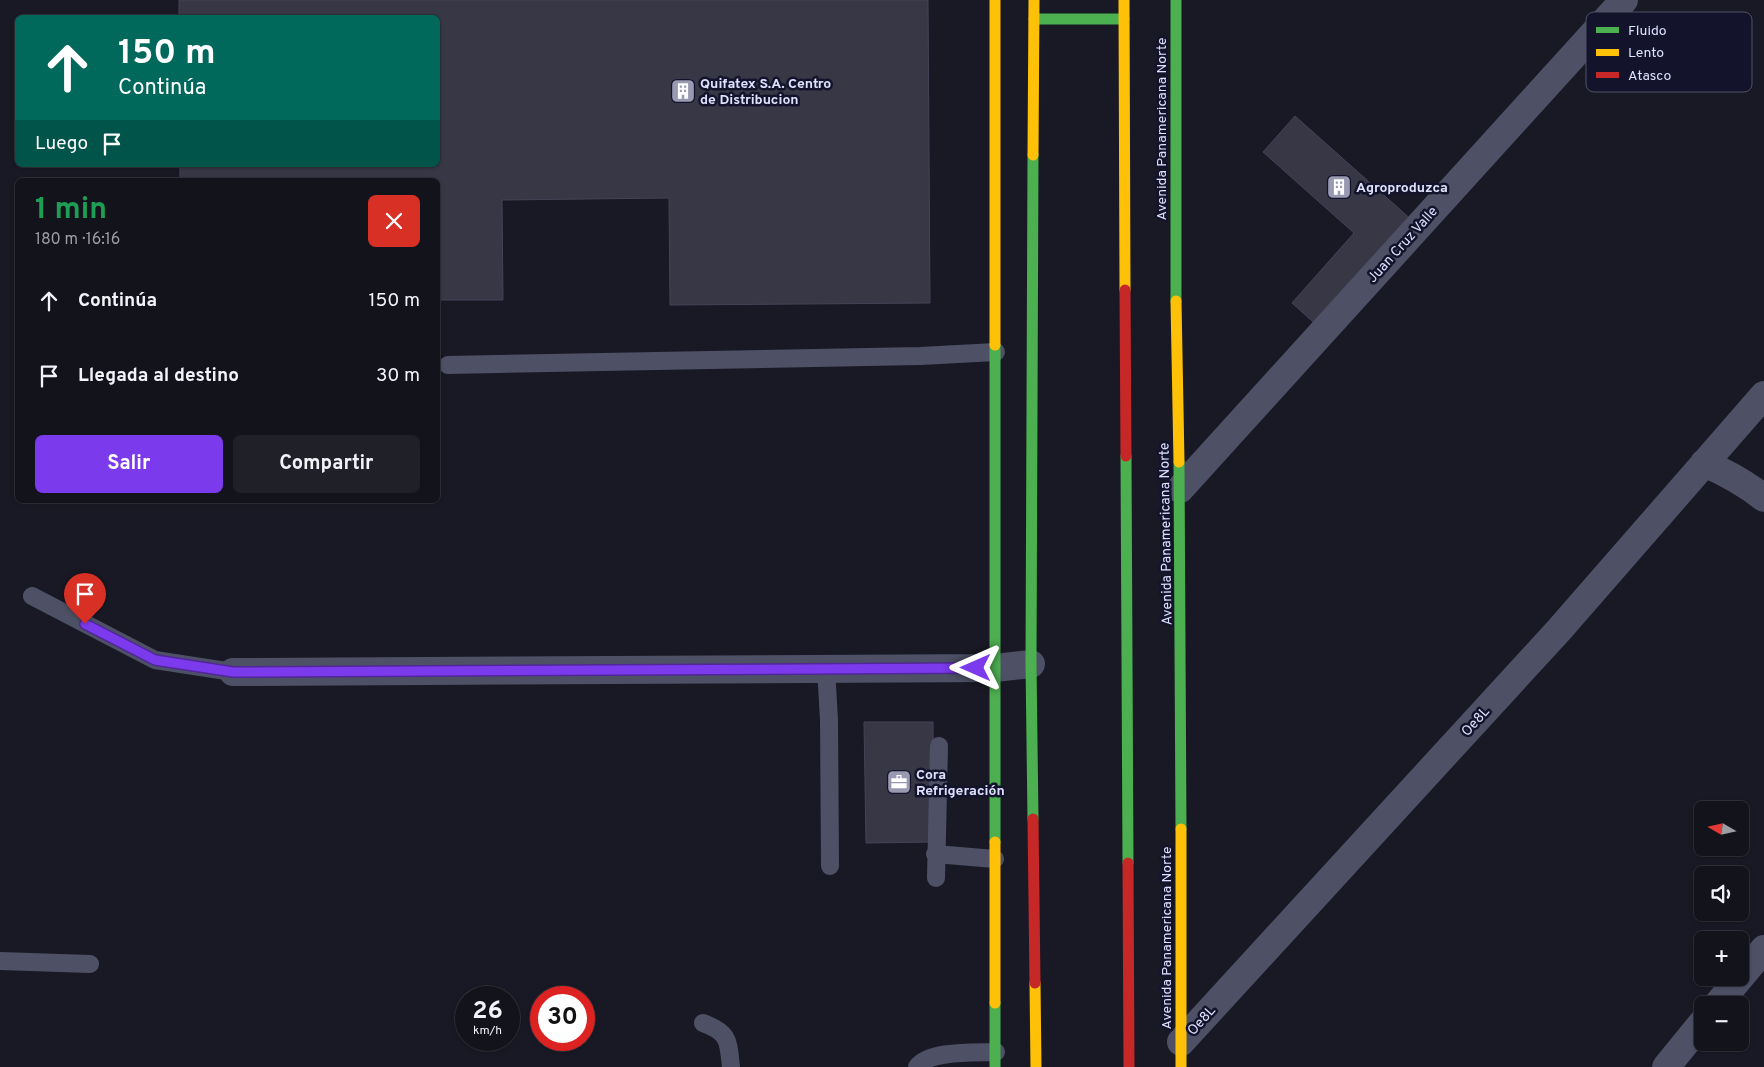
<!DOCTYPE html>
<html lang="es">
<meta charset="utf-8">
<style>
:root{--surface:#13131c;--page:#202029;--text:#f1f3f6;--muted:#9d9ea3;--line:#32323b;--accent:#7c3aed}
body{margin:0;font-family:Overpass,sans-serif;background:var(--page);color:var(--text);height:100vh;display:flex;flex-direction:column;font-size:19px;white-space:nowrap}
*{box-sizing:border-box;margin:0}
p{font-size:16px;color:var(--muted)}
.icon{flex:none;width:28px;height:28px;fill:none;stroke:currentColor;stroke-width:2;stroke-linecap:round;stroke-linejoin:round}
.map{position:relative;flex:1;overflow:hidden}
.sheet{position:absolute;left:15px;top:178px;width:425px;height:325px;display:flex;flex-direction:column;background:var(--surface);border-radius:8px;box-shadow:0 1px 4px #0004,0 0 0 1px var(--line)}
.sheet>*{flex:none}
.top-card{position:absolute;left:15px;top:15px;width:425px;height:152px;border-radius:8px;box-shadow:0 1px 4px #0004,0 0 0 1px var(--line);background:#00695c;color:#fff;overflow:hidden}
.needle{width:32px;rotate:279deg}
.buttons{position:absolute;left:1694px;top:801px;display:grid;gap:10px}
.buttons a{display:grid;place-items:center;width:55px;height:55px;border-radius:8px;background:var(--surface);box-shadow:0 1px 4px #0004,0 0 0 1px var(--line);font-size:25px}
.speed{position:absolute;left:455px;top:986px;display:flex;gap:10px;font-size:25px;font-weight:700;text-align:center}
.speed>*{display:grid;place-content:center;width:65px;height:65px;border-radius:50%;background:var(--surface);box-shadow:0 1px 4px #0004,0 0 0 1px var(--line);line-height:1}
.speed small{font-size:12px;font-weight:400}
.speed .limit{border:8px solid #d22;background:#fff;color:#111}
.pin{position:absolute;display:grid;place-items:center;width:42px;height:42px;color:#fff;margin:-51px -21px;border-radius:50% 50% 50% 0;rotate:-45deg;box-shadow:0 0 5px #0007}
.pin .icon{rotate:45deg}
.me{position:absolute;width:55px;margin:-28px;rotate:270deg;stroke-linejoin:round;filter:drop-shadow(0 0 4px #0008)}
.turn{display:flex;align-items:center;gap:18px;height:105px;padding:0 20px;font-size:22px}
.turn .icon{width:65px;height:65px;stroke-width:2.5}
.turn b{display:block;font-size:35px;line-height:42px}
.then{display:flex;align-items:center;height:48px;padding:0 20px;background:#0003;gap:10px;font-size:19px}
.round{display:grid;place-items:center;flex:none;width:52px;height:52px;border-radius:8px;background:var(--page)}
.overview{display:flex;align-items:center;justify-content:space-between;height:85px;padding:0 20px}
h1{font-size:30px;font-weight:700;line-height:38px;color:#1e9e55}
.action{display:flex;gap:10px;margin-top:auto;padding:10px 20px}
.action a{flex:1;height:58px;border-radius:8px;background:var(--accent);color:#fff;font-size:20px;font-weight:700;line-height:58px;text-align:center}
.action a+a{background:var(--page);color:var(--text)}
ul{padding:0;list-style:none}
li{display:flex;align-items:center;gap:15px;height:75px;padding:0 20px}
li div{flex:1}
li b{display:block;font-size:19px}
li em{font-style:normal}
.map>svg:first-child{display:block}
</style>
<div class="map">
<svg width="1764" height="1067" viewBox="0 0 1764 1067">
<rect width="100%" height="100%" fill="#191925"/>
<path fill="#383746" stroke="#444458" d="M179,0H928L930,303L670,305L669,198L502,200L503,300H438V180H180V165H438V18H179Z
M1295,116L1414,222L1321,329L1292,303L1354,233L1263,152Z
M864,722H933L934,842L866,843Z"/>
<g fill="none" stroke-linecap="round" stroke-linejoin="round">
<path stroke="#4e5166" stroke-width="18" d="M448,365L920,356L996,352
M32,596L155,660L233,672
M826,668L829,720L830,866
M935,854L995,859
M936,878L939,746
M0,961L90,964
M703,1023C730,1033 728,1041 731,1067
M917,1067C929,1050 976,1053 996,1052"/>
<path stroke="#4e5166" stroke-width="28" d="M1704,463C1727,473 1745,483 1764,498
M1180,489L1624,0
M233,672L995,668L1031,664
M1717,1005L1764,949
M1181,1042L1559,630L1764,395
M1666,1067L1702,1023"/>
<path stroke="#4caf50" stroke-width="11" d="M1176,0V301
M1034,19H1124
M995,345V842
M1126,456L1128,863
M1179,462L1181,829
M1033,819L1031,664L1033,155
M995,1003V1067"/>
<path stroke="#ffc107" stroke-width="11" d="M995,0V345
M1124,0L1125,290
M1033,155L1034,0
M1176,301L1179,462
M1181,829V1067
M995,842V1003
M1035,983L1036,1067"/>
<path stroke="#c62828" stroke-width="11" d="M1125,290L1126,456
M1033,819L1035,983
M1128,863L1129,1067"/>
</g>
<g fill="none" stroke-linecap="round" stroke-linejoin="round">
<defs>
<path id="route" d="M85,624L155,660L233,672L976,668"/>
</defs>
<use href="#route" stroke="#51269a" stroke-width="12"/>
<use href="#route" stroke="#7c3aed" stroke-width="9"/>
</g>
<defs>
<symbol id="building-square" viewBox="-11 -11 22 22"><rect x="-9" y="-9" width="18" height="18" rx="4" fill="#999ab2" stroke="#13132b"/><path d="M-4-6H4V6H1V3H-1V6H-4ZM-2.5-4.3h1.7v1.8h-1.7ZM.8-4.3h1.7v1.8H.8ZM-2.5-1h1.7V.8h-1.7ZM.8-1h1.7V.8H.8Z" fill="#fff"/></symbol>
<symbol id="office-square" viewBox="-11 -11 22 22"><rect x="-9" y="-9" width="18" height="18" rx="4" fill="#999ab2" stroke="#13132b"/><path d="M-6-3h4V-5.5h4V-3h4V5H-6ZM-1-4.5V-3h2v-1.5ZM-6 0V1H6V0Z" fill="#fff"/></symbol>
</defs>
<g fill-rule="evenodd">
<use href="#building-square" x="669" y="77" width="28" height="28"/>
<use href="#building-square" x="1325" y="173" width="28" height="28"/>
<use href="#office-square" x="885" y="768" width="28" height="28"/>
</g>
<g text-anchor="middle" stroke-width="5" stroke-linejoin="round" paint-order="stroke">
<g font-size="14" font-weight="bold" fill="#dee0fe" stroke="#13132b" text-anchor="start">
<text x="700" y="88">Quifatex S.A. Centro<tspan x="700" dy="16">de Distribucion</tspan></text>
<text x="1356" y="192">Agroproduzca</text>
<text x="916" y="779">Cora<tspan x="916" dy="16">Refrigeración</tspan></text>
</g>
<g font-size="14" fill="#dee0fe" stroke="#13132b">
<text transform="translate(1161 129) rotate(-90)" y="5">Avenida Panamericana Norte</text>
<text transform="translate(1402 244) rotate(-48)" y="5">Juan Cruz Valle</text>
<text transform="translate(1165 534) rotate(-91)" y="5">Avenida Panamericana Norte</text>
<text transform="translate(1475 721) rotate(-48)" y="5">Oe8L</text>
<text transform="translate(1166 938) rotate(-90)" y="5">Avenida Panamericana Norte</text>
<text transform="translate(1201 1020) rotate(-48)" y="5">Oe8L</text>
</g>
</g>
<rect x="1586" y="12" width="166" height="80" rx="8" fill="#13132b" stroke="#50506a" stroke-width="1"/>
<rect x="1596" y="27" width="23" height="6" fill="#4caf50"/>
<rect x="1596" y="49" width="23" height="7" fill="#ffc107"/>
<rect x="1596" y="72" width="23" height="6" fill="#c62828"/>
<g font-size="14" fill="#dee0fe">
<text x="1628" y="35">Fluido</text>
<text x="1628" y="57">Lento</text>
<text x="1628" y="80">Atasco</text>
</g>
</svg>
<div class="buttons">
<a><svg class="needle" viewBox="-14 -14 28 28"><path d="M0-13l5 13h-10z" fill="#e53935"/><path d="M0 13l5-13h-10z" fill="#9d9ea3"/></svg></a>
<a><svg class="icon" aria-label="sound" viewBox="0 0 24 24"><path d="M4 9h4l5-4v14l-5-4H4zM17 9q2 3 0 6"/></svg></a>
<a>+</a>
<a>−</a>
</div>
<div class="speed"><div>26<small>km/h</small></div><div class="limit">30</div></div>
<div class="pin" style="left:85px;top:624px;background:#d93025"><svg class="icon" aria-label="arrive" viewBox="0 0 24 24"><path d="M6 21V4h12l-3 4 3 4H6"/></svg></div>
<svg class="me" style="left:976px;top:668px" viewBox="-20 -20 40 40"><path d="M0-17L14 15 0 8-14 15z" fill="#7c3aed" stroke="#fff" stroke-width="4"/></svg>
<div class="top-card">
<div class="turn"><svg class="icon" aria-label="ahead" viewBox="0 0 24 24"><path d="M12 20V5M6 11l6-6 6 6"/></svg><div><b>150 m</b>Continúa</div></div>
<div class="then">Luego<svg class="icon" aria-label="arrive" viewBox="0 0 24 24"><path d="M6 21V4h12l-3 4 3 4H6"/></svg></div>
</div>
<section class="sheet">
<div class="overview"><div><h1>1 min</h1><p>180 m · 16:16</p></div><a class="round" style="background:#d93025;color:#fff"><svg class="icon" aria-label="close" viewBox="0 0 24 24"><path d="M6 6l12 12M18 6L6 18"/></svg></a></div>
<ul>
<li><svg class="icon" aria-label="ahead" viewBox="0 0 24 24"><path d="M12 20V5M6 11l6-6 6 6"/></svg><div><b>Continúa</b></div><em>150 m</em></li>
<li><svg class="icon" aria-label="arrive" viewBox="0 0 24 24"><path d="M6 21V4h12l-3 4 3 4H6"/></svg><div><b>Llegada al destino</b></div><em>30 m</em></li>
</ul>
<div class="action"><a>Salir</a><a>Compartir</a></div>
</section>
</div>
